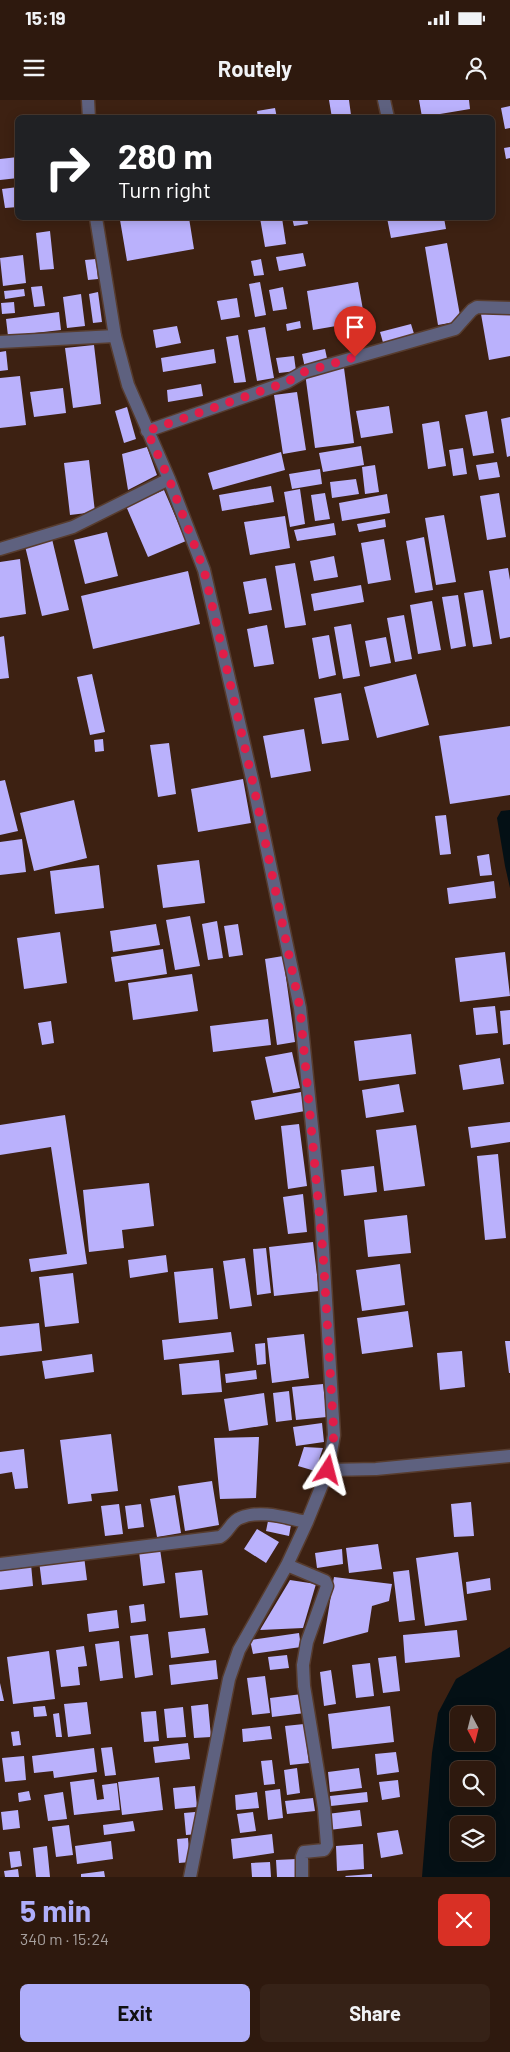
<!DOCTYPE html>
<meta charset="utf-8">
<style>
:root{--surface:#2e190e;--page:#362217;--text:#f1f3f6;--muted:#a7a09e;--line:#49382e;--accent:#afaefa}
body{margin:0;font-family:Barlow,sans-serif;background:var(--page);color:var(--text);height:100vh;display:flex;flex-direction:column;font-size:19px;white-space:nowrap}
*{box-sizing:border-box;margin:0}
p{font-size:16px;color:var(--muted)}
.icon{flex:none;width:28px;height:28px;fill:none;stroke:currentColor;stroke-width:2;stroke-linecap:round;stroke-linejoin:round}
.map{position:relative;height:1777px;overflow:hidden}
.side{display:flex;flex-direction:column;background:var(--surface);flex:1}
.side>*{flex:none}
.guide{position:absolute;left:15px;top:15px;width:480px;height:105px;border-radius:8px;box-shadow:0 2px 12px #0003,0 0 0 1px var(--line);background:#202124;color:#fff;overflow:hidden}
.needle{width:32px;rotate:173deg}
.buttons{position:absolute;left:450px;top:1606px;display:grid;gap:10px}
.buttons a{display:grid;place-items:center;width:45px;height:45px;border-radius:8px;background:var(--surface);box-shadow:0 2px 12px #0003,0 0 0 1px var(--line);font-size:25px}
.pin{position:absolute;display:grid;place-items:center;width:42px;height:42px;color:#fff;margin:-51px -21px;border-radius:50% 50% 50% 0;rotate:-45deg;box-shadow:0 0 5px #0007}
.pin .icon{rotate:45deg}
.me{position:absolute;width:55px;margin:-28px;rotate:9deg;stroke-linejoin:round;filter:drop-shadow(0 0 4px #0008)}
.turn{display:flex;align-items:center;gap:18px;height:105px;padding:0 20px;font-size:22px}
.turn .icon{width:65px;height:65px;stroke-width:2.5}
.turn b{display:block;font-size:35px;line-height:42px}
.round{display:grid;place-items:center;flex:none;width:52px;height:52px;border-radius:8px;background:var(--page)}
.summary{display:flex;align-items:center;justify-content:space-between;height:85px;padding:0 20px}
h1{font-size:30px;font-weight:700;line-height:38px;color:var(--accent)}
.button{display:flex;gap:10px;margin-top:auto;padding:10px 20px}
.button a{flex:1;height:58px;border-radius:8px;background:var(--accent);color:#111;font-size:20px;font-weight:700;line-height:58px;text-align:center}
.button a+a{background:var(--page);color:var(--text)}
.status{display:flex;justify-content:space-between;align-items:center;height:35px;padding:0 25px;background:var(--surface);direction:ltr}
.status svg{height:14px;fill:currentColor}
header{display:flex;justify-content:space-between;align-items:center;height:65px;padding:0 20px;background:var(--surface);font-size:22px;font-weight:700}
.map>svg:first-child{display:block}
</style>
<div class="status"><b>15:19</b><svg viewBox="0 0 49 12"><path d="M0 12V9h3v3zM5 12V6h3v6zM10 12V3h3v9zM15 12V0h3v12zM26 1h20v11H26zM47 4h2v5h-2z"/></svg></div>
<header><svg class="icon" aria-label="menu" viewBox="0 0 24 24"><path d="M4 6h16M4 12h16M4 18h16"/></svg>Routely<svg class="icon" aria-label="person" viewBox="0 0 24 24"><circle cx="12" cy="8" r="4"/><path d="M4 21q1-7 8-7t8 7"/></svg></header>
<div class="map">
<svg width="510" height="1777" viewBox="0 0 510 1777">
<rect width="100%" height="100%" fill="#3d2112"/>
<path fill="#041015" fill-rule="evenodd" d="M510,710V788L505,766L497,718L501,711Z
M510,1547V1777H422L432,1653L438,1613L456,1579ZM459,1615H486V1642H459ZM459,1670H486V1698H459ZM459,1725H486V1752H459Z"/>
<path fill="#bab1fc" d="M329,0H349L351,15L332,18Z
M419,0H469L470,9L422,17Z
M510,6V28L505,29L501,8Z
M275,8L277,18H258L257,11Z
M510,47V58L506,59L504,48Z
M18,57V78L0,80V59Z
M18,87V107L5,108L2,89Z
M133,118H189L194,149L127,161L120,120Z
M260,118H282L286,144L265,147Z
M292,118H307L308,124L294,126Z
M387,118H444L446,129L391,138Z
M50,131L54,169L40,170L36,133Z
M447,143L461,221L438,225L425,147Z
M303,153L306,166L279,171L276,157Z
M23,155L26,183L3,186L0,158Z
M96,159L98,179L88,180L85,160Z
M261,159L264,175L254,176L251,161Z
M260,182L266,215L255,217L249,184Z
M358,182L365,221L313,230L307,191Z
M42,186L45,206L34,207L31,187Z
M283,187L287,209L273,211L269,190Z
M24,189L25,196L5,199L4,191Z
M98,192L102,222L93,223L89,194Z
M81,194L85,226L67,228L63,197Z
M237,198L240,217L221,220L217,201Z
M14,202L15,213L2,214L1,203Z
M510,209V256L489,260L481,214Z
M59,212L61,230L8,236L6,219Z
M300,221L301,228L287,231L286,224Z
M411,224L415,237L384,246L380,232Z
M177,226L181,243L156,248L153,230Z
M265,227L274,278L257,281L248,230Z
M238,235L246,282L234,283L226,237Z
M94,245L101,304L73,308L65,248Z
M214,249L216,263L163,272L161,258Z
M325,249L328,263L305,268L302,254Z
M6,251L8,270L0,271V252Z
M294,256L296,271L279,273L276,258Z
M344,268L354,343L315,348L305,273Z
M20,276L26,325L0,328V278Z
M201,284L203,296L168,302L167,290Z
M63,288L66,313L34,317L30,292Z
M297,292L306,350L283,354L274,295Z
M389,306L393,333L361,338L356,311Z
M127,307L136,339L124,343L115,311Z
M487,311L494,353L473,356L465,315Z
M510,317V356L507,357L501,319Z
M439,321L446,366L428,369L422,324Z
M361,346L364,365L323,372L319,353Z
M147,347L157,375L128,390L122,354Z
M463,348L467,374L453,376L449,350Z
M281,352L285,370L213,390L208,373Z
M89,360L95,412L70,415L64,363Z
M497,362L500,377L479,380L476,365Z
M375,365L379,392L365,394L362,367Z
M320,369L322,384L292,389L289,374Z
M356,379L359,394L332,398L330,382Z
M271,386L274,402L222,411L219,395Z
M300,389L305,424L290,427L284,392Z
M164,390L186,441L148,457L126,406Z
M325,393L330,419L315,421L311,395Z
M499,393L506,437L487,440L480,396Z
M387,394L390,413L342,421L339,403Z
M444,415L456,482L436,485L425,418Z
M285,416L290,448L250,455L244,422Z
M385,419L386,427L359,432L357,424Z
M334,423L336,435L297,441L294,430Z
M107,432L118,476L85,484L74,440Z
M424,437L433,490L415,493L406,441Z
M52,439L69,510L42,516L25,446Z
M384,439L391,480L368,484L361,443Z
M334,456L338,477L314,481L310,461Z
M20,459L26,514L0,518V462Z
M295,463L306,525L285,528L275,466Z
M508,468L510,480V537L500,539L489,471Z
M188,471L200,524L93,549L81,496Z
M266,478L272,510L249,514L243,482Z
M361,485L364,502L314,511L311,494Z
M483,490L492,544L473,547L464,493Z
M458,495L466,546L451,549L442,497Z
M432,501L441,550L418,554L410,505Z
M404,515L412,559L395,562L387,518Z
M351,524L360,576L343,579L334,527Z
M267,525L274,564L254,567L247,529Z
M329,535L336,575L319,579L312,538Z
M4,536L9,578L0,579V537Z
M386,537L391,563L370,567L365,541Z
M92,574L105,632L90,635L77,577Z
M416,574L429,625L377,638L364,587Z
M341,593L349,640L322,644L314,598Z
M510,626V695L450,704L439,636Z
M304,629L311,671L271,678L263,636Z
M103,639L104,651L95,652L94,640Z
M169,643L176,694L158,697L150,645Z
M243,679L251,723L198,732L191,689Z
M5,680L18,731L0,735V681Z
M74,700L87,758L34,771L20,713Z
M446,715L451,754L440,755L435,716Z
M22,739L26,772L0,775V742Z
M489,754L492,775L480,776L477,756Z
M199,760L205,803L163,808L157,765Z
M99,765L104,808L55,814L50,771Z
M494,781L496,798L449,804L447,788Z
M190,816L200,866L175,870L166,820Z
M217,821L223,858L208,860L202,824Z
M156,824L160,845L113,852L110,831Z
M238,824L243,855L229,857L224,826Z
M60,832L67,883L24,889L17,838Z
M163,849L167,874L115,882L111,857Z
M505,852L510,896L460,902L455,858Z
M283,856L295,942L277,945L265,859Z
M192,874L198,911L133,920L128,883Z
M495,906L498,933L476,935L473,908Z
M510,910V944L503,945L500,911Z
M268,919L271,945L213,952L210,926Z
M51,921L54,943L42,945L38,923Z
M411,934L416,974L359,981L354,941Z
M292,952L300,988L273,993L265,957Z
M500,958L504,984L463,990L459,965Z
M399,984L404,1012L366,1018L362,990Z
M301,992L305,1011L255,1020L251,1001Z
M65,1015L87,1164L31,1172L29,1159L67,1154L51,1047L0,1055V1025Z
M510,1022V1042L471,1048L468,1027Z
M299,1024L307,1086L288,1089L281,1026Z
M416,1025L425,1086L384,1091L376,1030Z
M498,1054L506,1138L485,1140L477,1056Z
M374,1066L377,1092L344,1096L341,1070Z
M149,1083L154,1126L122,1130L124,1148L89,1152L83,1090Z
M303,1094L307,1132L288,1134L283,1097Z
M407,1115L411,1153L368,1157L364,1120Z
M313,1142L319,1191L274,1196L269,1147Z
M266,1148L271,1193L257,1195L253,1149Z
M166,1155L168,1172L130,1178L128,1160Z
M245,1158L252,1206L230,1209L223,1161Z
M400,1164L405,1205L362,1211L356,1170Z
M213,1168L218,1219L179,1223L174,1172Z
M73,1173L79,1223L45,1227L39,1177Z
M408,1211L413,1247L362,1254L357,1218Z
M39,1223L42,1251L0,1256V1227Z
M231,1232L234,1252L164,1260L162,1240Z
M304,1234L309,1278L272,1283L267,1238Z
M505,1241H510V1273H509Z
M265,1243L266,1264L257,1265L255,1244Z
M462,1251L465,1287L440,1290L437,1253Z
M92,1254L94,1272L45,1279L42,1261Z
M219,1260L222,1292L182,1295L179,1264Z
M256,1270L257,1279L226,1283L225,1274Z
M323,1284L327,1317L296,1320L292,1287Z
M289,1291L292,1320L276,1322L273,1293Z
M264,1293L268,1325L229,1331L224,1299Z
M322,1323L324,1342L296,1346L293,1327Z
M111,1334L118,1391L91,1394L92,1401L68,1404L60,1340Z
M259,1337L256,1398L220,1399L214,1338Z
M304,1347L323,1348L315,1371L298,1366Z
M24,1349L28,1388L15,1389L12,1372L0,1374V1352Z
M212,1381L219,1425L185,1431L178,1386Z
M175,1395L181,1433L157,1437L150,1399Z
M471,1402L474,1436L454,1437L451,1404Z
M119,1404L123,1434L105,1436L101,1406Z
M141,1404L144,1427L128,1429L125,1406Z
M268,1421L291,1425L289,1436L266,1431Z
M257,1429L279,1442L266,1463L244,1449Z
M378,1444L382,1469L349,1473L346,1448Z
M160,1449L165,1483L143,1486L139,1451Z
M342,1449L343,1464L317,1468L315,1453Z
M458,1452L467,1520L425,1526L416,1458Z
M84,1456L87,1480L42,1485L39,1461Z
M31,1464L33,1486L0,1490V1468Z
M202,1470L208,1515L180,1518L175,1473Z
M409,1470L415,1520L399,1522L393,1472Z
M334,1477L392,1484L389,1501L372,1506L368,1532L323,1544Z
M490,1478L491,1490L467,1494L466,1482Z
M290,1480L316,1484L303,1528L260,1530Z
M144,1504L146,1521L131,1523L129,1506Z
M117,1510L119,1528L89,1532L87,1514Z
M205,1528L209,1553L171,1558L168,1532Z
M457,1530L460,1557L405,1563L403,1535Z
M299,1533L301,1547L253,1554L250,1540Z
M148,1534L153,1575L135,1578L130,1536Z
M119,1541L123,1578L100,1581L95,1544Z
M84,1546L87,1566L78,1567L80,1585L61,1587L56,1550Z
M49,1551L55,1599L13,1604L7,1557Z
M287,1555L289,1568L270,1570L268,1557Z
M396,1556L400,1591L383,1593L378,1558Z
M216,1560L218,1579L171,1585L169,1565Z
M370,1563L374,1596L356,1598L352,1565Z
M331,1570L336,1604L324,1606L320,1572Z
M265,1576L270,1613L252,1615L247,1578Z
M0,1583L4,1601H0Z
M302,1594L305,1613L272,1617L270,1598Z
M87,1602L91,1634L68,1637L64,1604Z
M208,1604L211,1637L194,1638L191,1606Z
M45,1606L47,1616L34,1617L33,1607Z
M390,1606L394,1642L332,1649L328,1614Z
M183,1607L186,1637L167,1638L164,1609Z
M156,1611L159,1641L144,1642L141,1612Z
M59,1613L62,1637H56L53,1614Z
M304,1624L309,1663L290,1665L285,1626Z
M270,1626L272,1639L243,1642L242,1629Z
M19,1631L21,1645L13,1646L11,1632Z
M188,1643L190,1659L155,1663L153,1647Z
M112,1647L116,1675L105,1676L101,1648Z
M94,1648L97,1672L54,1678L53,1671L34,1673L32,1656Z
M396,1652L399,1672L377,1675L375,1654Z
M24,1656L26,1680L5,1682L2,1658Z
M272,1660L275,1684L264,1685L261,1661Z
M297,1668L300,1693L287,1695L284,1670Z
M359,1668L362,1688L330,1692L328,1672Z
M159,1677L163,1710L122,1715L118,1682Z
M94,1679L97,1700L104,1699L102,1685L117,1683L120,1710L74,1715L70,1682Z
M398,1680L400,1697L382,1700L379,1682Z
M195,1686L197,1707L175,1709L173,1688Z
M280,1689L283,1718L268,1720L265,1691Z
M29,1691L31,1700L19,1702L18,1693Z
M63,1692L67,1719L48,1721L44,1695Z
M257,1692L259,1708L236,1710L235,1695Z
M367,1692L368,1702L331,1706L330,1696Z
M313,1698L315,1711L287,1714L285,1701Z
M18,1710L20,1728L3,1730L1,1712Z
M360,1710L362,1726L329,1730L327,1714Z
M195,1712L198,1734L186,1735L184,1713Z
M253,1712L256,1731L240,1733L237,1714Z
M133,1721L135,1731L104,1735L103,1725Z
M69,1725L73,1755L56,1757L52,1727Z
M398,1730L403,1754L381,1758L377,1733Z
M272,1734L274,1753L233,1759L231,1739Z
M188,1738L190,1762L179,1763L177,1739Z
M111,1741L113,1759L77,1764L75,1746Z
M363,1744L364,1769L337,1771L336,1746Z
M47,1746L50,1777H36L33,1748Z
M20,1751L22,1766L11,1768L9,1752Z
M297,1759L298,1777H277L276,1760Z
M270,1762L271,1777H252L251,1763Z
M18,1769L19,1777H5L4,1771Z
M104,1771L105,1777H81V1774Z
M372,1774V1777H346L345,1776Z"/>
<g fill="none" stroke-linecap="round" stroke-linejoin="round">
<defs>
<path id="service" d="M0,242L115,236"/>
<path id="minor" d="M88,0L89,18
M384,0L388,18
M96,118L115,236L128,285L169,379L204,470L253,683L300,908L321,1115L334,1335L328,1370L307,1422L287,1465L239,1550L229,1579L190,1777
M147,331L287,282L304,272L455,229L472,210L477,207L510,208
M0,449L73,427L169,379
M328,1370L376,1369L510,1356
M0,1464L220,1437C229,1432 231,1421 240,1418C261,1409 286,1418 307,1422
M287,1465L325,1481L327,1486L307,1542L303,1565L304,1586L324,1708L327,1745L324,1750L304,1752L302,1757V1777"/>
</defs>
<use href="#service" stroke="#573c2e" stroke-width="15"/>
<use href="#minor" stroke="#573c2e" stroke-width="15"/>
<use href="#service" stroke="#5e617f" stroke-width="12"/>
<use href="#minor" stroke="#5e617f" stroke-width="12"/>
</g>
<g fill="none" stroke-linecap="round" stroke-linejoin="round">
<path stroke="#e11d48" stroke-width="9" stroke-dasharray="0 16.2" d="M328,1370L334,1335L323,1152L300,908L253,683L204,470L169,379L147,331L287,282L304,272L355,257"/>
</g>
</svg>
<div class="buttons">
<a><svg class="needle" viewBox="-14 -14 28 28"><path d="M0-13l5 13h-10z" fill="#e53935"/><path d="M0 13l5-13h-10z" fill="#a7a09e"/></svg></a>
<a><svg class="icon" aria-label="search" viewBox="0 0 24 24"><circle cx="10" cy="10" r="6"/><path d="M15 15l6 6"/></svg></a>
<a><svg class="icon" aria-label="layers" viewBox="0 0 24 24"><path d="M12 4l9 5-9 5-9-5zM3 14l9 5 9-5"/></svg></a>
</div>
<div class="pin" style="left:355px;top:257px;background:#d93025"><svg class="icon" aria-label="arrive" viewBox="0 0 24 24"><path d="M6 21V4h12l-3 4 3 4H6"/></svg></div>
<svg class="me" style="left:328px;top:1370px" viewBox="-20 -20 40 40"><path d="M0-17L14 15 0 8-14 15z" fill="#e11d48" stroke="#fff" stroke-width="4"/></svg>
<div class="guide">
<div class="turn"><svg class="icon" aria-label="right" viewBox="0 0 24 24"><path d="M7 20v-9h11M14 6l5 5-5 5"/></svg><div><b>280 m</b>Turn right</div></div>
</div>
</div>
<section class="side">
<div class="summary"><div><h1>5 min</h1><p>340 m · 15:24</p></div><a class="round" style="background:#d93025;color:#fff"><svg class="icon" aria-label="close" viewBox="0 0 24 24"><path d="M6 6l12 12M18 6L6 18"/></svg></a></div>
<div class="button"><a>Exit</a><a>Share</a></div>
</section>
